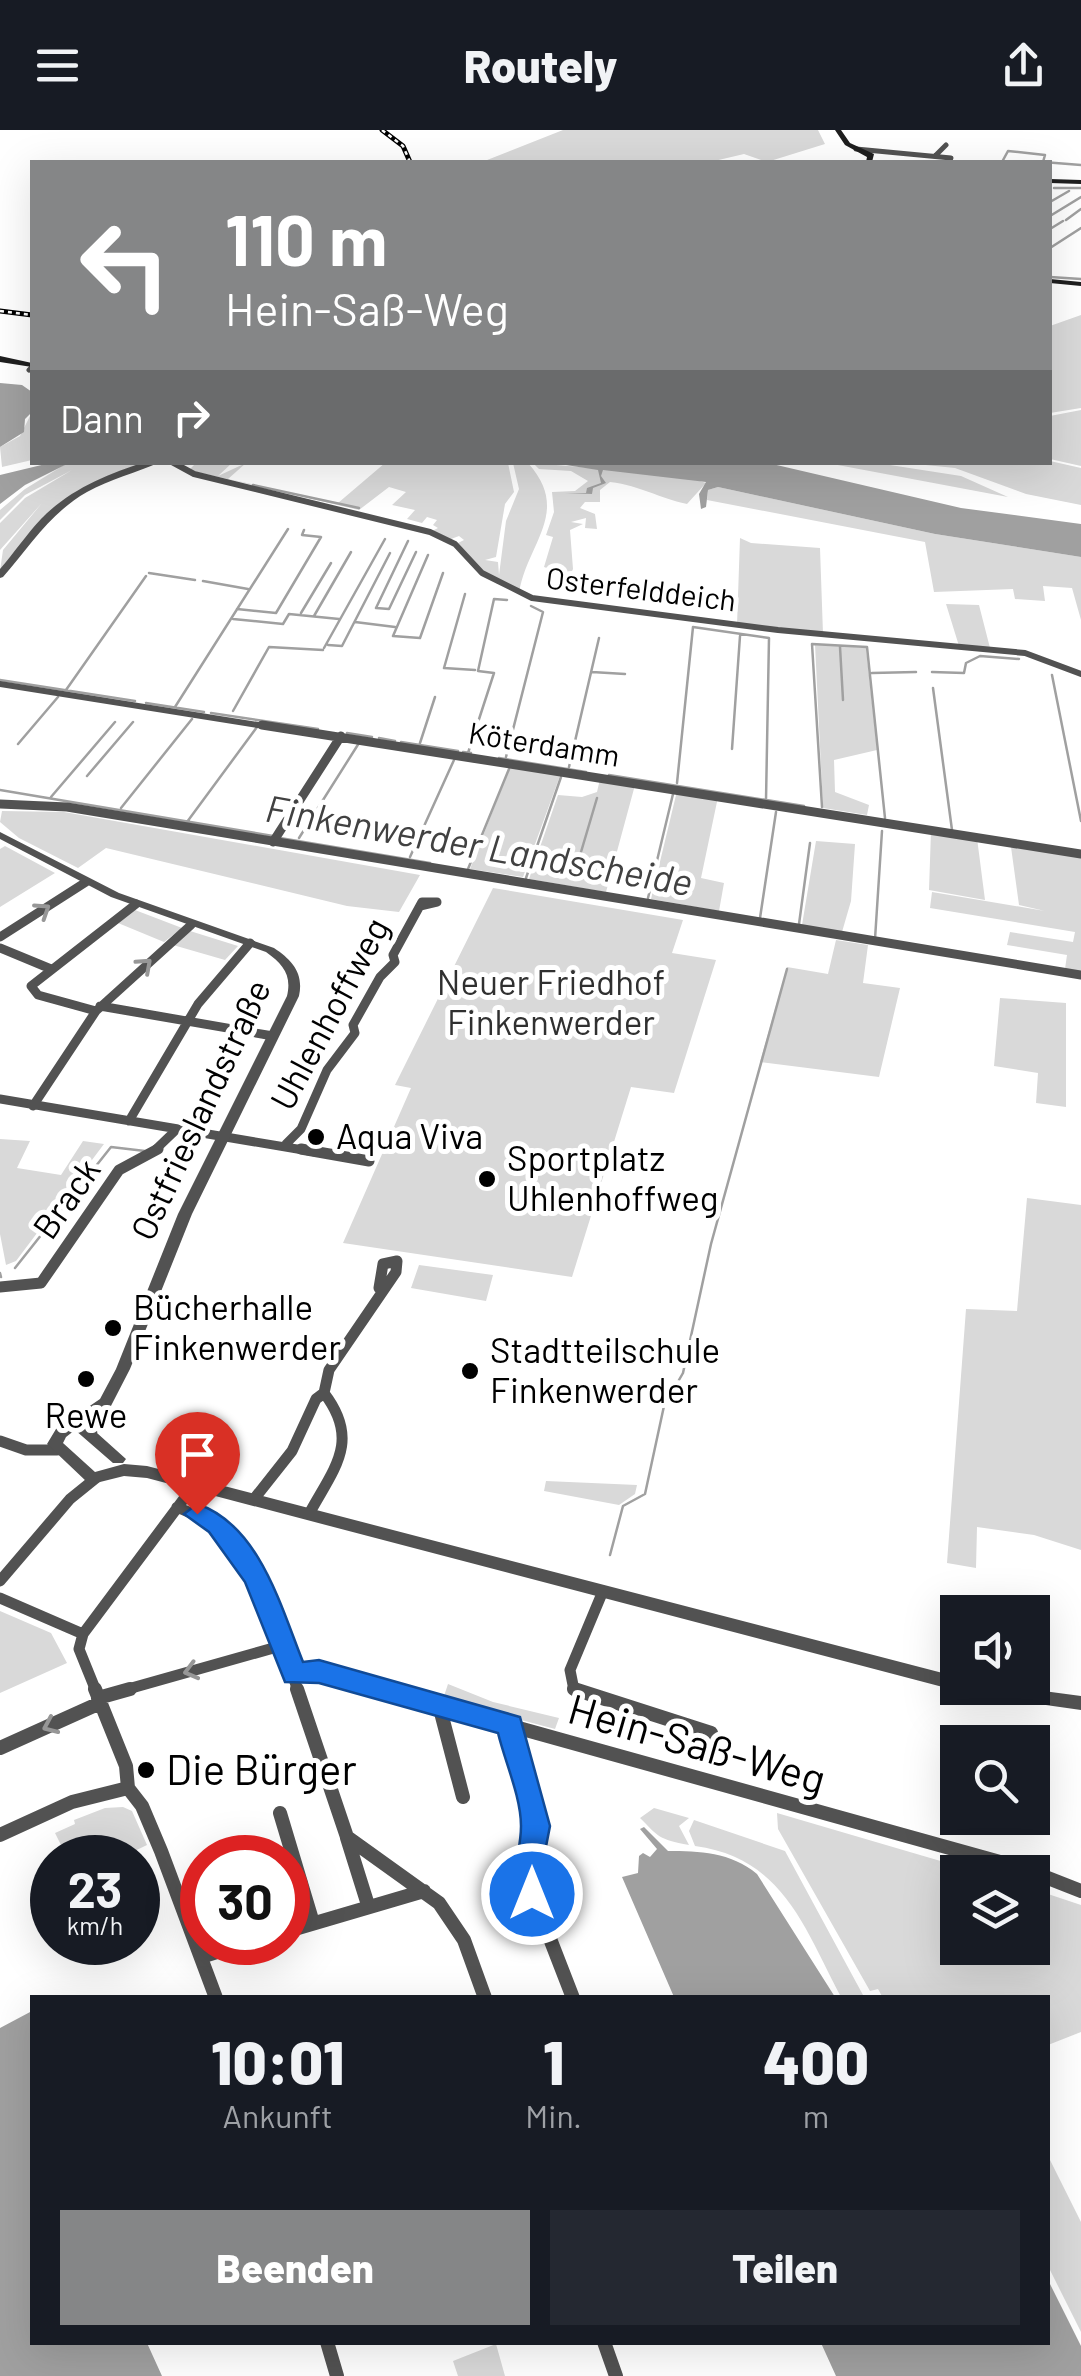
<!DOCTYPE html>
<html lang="de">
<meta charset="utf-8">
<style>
:root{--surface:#171b24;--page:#242831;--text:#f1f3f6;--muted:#9ea1a6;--accent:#858687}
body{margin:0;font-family:Barlow,sans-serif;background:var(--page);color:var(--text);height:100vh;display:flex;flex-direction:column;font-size:38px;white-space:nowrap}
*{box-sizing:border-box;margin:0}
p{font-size:32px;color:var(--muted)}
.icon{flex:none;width:55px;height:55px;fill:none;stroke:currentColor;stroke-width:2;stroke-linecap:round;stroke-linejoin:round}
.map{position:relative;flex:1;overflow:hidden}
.panel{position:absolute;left:30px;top:1865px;width:1020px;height:350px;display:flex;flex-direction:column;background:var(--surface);border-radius:0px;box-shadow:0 10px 40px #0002}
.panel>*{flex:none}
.guide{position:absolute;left:30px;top:30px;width:1022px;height:305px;border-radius:0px;box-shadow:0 10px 40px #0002;background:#858687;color:#fff;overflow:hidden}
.tools{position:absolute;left:940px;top:1465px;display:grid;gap:20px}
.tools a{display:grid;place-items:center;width:110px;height:110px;border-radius:0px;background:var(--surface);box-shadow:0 10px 40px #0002;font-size:50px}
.speed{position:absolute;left:30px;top:1705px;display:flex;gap:20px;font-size:50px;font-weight:700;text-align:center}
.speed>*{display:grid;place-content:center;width:130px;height:130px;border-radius:50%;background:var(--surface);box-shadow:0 10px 40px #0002;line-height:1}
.speed small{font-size:25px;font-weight:400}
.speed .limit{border:15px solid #d22;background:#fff;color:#111}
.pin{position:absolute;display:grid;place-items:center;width:85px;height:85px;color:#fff;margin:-102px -42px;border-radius:50% 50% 50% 0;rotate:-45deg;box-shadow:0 0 10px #0007}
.pin .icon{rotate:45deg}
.me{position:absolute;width:110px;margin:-55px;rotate:0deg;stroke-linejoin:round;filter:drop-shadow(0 0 8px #0008)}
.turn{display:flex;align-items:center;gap:35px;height:210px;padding:0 30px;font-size:45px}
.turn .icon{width:130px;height:130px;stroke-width:2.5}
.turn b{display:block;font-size:70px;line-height:85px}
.then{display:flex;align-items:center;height:95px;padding:0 30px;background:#0003;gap:20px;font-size:38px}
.eta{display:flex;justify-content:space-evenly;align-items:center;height:170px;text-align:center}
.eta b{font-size:60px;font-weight:800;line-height:70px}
.button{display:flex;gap:20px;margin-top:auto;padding:20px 30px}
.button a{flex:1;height:115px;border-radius:0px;background:var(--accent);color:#fff;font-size:40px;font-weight:800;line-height:115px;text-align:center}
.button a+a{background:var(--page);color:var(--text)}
header{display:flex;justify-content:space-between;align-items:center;height:130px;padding:0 30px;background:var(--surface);font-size:45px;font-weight:800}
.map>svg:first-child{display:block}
</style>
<header><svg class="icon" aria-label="menu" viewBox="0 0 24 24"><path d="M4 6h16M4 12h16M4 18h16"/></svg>Routely<svg class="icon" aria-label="share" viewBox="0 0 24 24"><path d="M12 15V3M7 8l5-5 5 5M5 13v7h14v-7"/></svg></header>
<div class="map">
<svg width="1081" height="2246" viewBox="0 0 1081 2246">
<rect width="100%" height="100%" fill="#fff"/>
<path fill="#d9d9d9" d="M563,0H818L825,14L767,32L744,24L710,32H482Z
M1081,185V278L1050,283V196Z
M1081,280V336L1050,329V286Z
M32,282V330L2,337L0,317L20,306Z
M1050,331L1081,338V375L1026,364L955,338L906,333Z
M69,332L143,334L65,370L0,441L3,420L42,373L0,420V393L25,368L72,340L25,365L0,390V380L25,359Z
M196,333H232L218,346L246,333L228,349L338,373L385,333H508L514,362L505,374L496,427L485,430L498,432L499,445L506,391L519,359L513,333H528C572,382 527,413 519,463L482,441L458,413L464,410L459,406L451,409L432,401L438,398L433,395L437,390L427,387L422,393L407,389L415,380L392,375L406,362L389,357L359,380L189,340Z
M533,333L684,346L706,353L687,374C658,368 642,356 610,352L600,360V372H585L580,378L595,384L597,399L585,398L586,388L571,392L583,394L570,400L573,439L568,450L552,454L558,442L544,437L553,407L546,405L554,382L552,362L575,361L588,351L571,341L539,339Z
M877,333L961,346L1008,367L827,333Z
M718,357L935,404L1081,427V490L1072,458L1043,456L1045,471L1015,469L1013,459L934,462L925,412L707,370L708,360Z
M740,408L751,413L820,418L823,504L737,495Z
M946,474L979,475L990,518L959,516Z
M815,514L866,518L877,620L834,630L835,662L869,675L867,685L823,678Z
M511,635L561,643L523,747L470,739Z
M600,649L635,655L606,762L529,749L558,665L582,667L597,662Z
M677,661L718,667L701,748L724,753L719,781L651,769Z
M2,681L64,682L420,745L399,782L347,776L106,718L78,738L19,708L0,692Z
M931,701L977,708L985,770L929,760Z
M816,711L855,714L851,771L842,802L802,795Z
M5,716L55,743L0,777V719Z
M1011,717L1081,727V842L1065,839L1067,825L1007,815L1010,802L1073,812L1075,802L930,778L932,762L1045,781L1019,775Z
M493,758L683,790L672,823L716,830L674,963L631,957L572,1147L343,1113L411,958L395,955Z
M135,780L182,798L164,812L118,793Z
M190,801L238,816L225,830L173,815Z
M836,810L868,815L863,853L900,858L879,947L760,932L787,837L828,844Z
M1000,868L1066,873V977L1036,973L1038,943L994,936Z
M0,1009L30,1011L17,1038L61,1045L83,1011L104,1014L16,1131L6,1135L0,1104Z
M1027,1068L1081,1075V1420L1034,1405L977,1397L976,1438L947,1433L966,1179L1017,1181Z
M419,1135L493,1145L486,1171L411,1158Z
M546,1351L637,1355L635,1364L619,1375L544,1361Z
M0,1481L51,1503L67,1533L0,1563Z
M448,1554L493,1572L559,1588L555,1599L443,1569Z
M123,1677L132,1681L147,1715L122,1727H67L55,1703L75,1694L74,1690L105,1678Z
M654,1678L689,1688L679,1696L689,1715C658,1709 659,1707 640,1688Z
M777,1683L978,1742H958V1818H1032L1033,1759L1081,1775V1902L1048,1915V1868H883L878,1859L870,1861L778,1699Z
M694,1690L785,1721L863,1865L841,1867C804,1797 783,1728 695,1716L689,1701Z
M1048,2026L1081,2092V2202L1048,2136Z
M496,2214L505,2246H458L453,2231Z"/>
<path fill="#a0a0a0" d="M0,253L22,255L32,262V282L25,289L24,302L0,317Z
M54,332L69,333L25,355L0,374V345Z
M553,333H768L961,378L1081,394V427L935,404L718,357L708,360L706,377L701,379L699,364L706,352L603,340L601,346L606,353L593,358L592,364L565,363H586L587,358L601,353L598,340Z
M644,1697L668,1721C699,1721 731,1722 757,1744L835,1867H674L622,1747L638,1743L639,1726L643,1723L650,1727L657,1719L640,1699Z
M32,1881V2212L147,2213L162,2246H0V1898Z
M1048,2150L1081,2216V2246H836L821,2213L1048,2212Z"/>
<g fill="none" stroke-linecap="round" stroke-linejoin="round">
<path stroke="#a0a0a0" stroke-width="2.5" d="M1002,32L1008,21L1045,25L1043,32L1081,35
M1054,58H1081
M1050,72L1069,61
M1050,86L1081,67
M1066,90L1081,79
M1050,99L1063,91
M1050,118L1081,98
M1050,147L1081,149
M253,355L359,378
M408,411L376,478L389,479L416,422
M428,425L393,506L420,508L443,443
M149,443L195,450
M203,451L248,459
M465,464L444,538L475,540
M237,479L276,483L321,407L302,405L304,400
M301,483L331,433
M314,486L351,422
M233,489L283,494L289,484L339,489
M355,492L395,497
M328,515L342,516L390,423
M840,517L843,570
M324,518L385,409
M592,542L625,544
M932,542L964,543L966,533L980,526L1019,529
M872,543L916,542
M1052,545L1081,691
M0,550L135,571
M933,558L952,700
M66,560L146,446
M146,573L204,582
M175,577L288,399
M233,581L269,517L323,520
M211,583L318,599
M347,603L372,607
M379,608L395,611
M401,612L458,621
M420,613L435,567
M18,614L58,567
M732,619L740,506
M463,622L471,623
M468,623L494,543L478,541L494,469L507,470
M506,627L543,482L531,476
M499,628L586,642
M569,637L599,508
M609,645L804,676
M87,646L133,592
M677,653L693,497L769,508L766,670
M0,660L273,706
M51,667L115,592
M822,677L812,514L867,517L885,688
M121,678L192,589
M187,692L257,597
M280,708L430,733
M299,708L359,613
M410,727L454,630
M468,739L509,639
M526,748L561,647
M573,749L597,668
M648,768L673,664
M760,788L776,682
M799,794L810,713
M875,809L882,701
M15,1138L111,1017L145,1021
M0,1143L1,1147
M610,1425L623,1376L645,1364L664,1276L683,1243L711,1114L787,839"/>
<path stroke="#525252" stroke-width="5" d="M856,19L951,28
M935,26L946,15
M29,240L32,237"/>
<path stroke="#525252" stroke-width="6" d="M172,332L194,344L430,402L455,414L482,443L532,468L778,500L1025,523L1081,544
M0,554L277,598"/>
<path stroke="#525252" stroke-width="9" d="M262,595L1081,724
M0,674L67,677L1081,845
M273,712L341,606
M0,807L86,752
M0,818L51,839
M100,876L273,906
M96,881L38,865L31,856L136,774
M0,969L315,1022
M33,976L96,881L191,795
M129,991L198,874L250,813
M286,1014L301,999L327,940L355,903L353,895L380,847L395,832L393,825L422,772H437L420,776
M153,1022L177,999"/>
<path stroke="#525252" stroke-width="11" d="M301,1019L369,1031
M0,1157L41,1153L119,1040L158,1019
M0,1311L26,1320H57
M254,1369L292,1321L316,1269L324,1263L329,1240L396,1142L397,1131L383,1134L379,1158
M177,1377L218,1395L267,1468L298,1561
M309,1384C334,1338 361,1311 324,1263
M0,1451L70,1369L96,1348
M0,1468L83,1504
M294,1544L319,1542L388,1561
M96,1561L79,1519L83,1504L195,1354
M121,1561L284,1515
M579,1561L574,1560L570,1540L603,1461"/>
<path stroke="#525252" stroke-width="14" d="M95,1559L126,1636L128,1658L142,1676L161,1721L216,1868
M297,1559L347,1707L439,1773L464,1810L485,1868
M379,1559L1025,1739L1081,1761
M574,1559L711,1603
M98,1568L130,1559
M439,1575L463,1667
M510,1595L535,1696L528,1752L573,1868
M0,1618L100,1573
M280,1683L313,1793
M0,1705L72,1672L128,1658
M347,1708L368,1775
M288,1801L424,1761
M204,1826L249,1812
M327,2212L337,2246
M604,2212L616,2246"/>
<path fill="#525252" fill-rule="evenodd" d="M145,332H160C136,343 110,349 87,362C50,383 30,416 3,447L0,448V439C14,423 26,405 41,389C69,360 107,344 145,332Z
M0,702L119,763L274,818C292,830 304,843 299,866L192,1084L130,1239L97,1303L126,1329L123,1333H113L75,1300L66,1307L63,1313L95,1342L124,1334L147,1336L958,1547V1558L964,1559L958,1561L147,1348L124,1346L92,1354L87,1352L47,1314L56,1299L100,1269L116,1239L178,1084L287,866C292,845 283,834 266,822L111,767L0,709Z
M969,1558H1021L1081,1566V1580L977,1565L971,1563Z"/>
<path fill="#1f1f1f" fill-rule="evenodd" d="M835,0H841L850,13L874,24L872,32H866L867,27L845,15Z
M1050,49L1081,50V54L1050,53Z
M1050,149L1081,152V156L1050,153Z
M0,226L32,233V237L0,232Z"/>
<defs>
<path id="rail" d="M382,0L403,16L410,32
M0,181L32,185"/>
</defs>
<use href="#rail" stroke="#000" stroke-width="5"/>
<use href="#rail" stroke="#fff" stroke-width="2.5" stroke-dasharray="4" stroke-linecap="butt"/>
</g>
<defs><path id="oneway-chevron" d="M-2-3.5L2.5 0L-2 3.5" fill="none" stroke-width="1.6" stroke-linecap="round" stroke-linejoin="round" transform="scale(2.5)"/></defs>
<g stroke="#979797">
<use href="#oneway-chevron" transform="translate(43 780) rotate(-33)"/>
<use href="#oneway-chevron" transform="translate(145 835) rotate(-42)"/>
<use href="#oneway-chevron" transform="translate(191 1541) rotate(165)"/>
<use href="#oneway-chevron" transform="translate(50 1596) rotate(156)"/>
</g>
<path fill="#1a73e8" stroke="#114b97" stroke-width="2.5" d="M197,1374C259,1394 281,1477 303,1532L319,1530L520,1587L550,1696L541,1742L547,1764L543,1773L532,1777L521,1773C508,1743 521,1726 521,1696C521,1667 505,1632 498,1603L319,1553L285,1552L245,1452L209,1402L184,1384Z"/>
<g fill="#000" stroke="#fff" stroke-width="4">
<circle cx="316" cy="1007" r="10"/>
<circle cx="487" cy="1049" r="10"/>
<circle cx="113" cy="1198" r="10"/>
<circle cx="470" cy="1241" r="10"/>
<circle cx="86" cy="1249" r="10"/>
<circle cx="146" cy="1640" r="10"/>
</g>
<g text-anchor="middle" stroke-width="10" stroke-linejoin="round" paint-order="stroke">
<g font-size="30" fill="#000" stroke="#fff">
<text transform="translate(641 460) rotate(7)" y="10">Osterfelddeich</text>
<text transform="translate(544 615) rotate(9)" y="10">Köterdamm</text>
</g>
<g font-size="35" fill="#303030" stroke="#fff">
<text x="551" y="865">Neuer Friedhof<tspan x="551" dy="40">Finkenwerder</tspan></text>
</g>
<g font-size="35" fill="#000" stroke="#fff">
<text transform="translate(330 884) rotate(-62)" y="12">Uhlenhoffweg</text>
<text transform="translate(201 980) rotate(-65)" y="12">Ostfrieslandstraße</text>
<text transform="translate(67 1069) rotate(-55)" y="12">Brack</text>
</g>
<g font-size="35" fill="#000" stroke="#fff" text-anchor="start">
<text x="336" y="1019">Aqua Viva</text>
<text x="507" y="1041">Sportplatz<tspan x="507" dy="40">Uhlenhoffweg</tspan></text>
<text x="133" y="1190">Bücherhalle<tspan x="133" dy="40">Finkenwerder</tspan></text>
<text x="490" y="1233">Stadtteilschule<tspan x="490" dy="40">Finkenwerder</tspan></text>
<text x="86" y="1298" text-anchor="middle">Rewe</text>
</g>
<g font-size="38" font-style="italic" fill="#414141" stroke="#fff">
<text transform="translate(479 716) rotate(10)" y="13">Finkenwerder Landscheide</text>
</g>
<g font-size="42" fill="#000" stroke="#fff">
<text transform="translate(697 1614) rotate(16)" y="15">Hein-Saß-Weg</text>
</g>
<g font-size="42" fill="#000" stroke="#fff" text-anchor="start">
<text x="166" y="1655">Die Bürger</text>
</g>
</g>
</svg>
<div class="tools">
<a><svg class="icon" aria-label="sound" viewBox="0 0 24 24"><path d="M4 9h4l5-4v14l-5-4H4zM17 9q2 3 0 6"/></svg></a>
<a><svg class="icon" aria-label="search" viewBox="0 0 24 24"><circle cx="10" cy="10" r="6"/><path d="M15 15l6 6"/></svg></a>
<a><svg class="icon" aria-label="layers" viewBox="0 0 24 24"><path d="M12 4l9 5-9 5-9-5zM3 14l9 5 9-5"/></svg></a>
</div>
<div class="speed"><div>23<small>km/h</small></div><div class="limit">30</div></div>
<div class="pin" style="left:197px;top:1384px;background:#d93025"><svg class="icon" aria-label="arrive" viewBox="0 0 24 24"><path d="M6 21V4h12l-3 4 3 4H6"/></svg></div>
<svg class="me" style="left:532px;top:1764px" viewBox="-20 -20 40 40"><circle r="17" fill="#1a73e8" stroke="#fff" stroke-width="3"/><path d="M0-11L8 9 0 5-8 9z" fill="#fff"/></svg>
<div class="guide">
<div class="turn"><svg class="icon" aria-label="left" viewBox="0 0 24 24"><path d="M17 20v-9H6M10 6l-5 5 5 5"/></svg><div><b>110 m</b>Hein-Saß-Weg</div></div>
<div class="then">Dann<svg class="icon" aria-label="right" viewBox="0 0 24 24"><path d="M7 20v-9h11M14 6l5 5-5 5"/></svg></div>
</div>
<section class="panel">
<div class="eta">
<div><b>10:01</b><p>Ankunft</p></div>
<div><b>1</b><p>Min.</p></div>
<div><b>400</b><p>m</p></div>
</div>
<div class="button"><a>Beenden</a><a>Teilen</a></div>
</section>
</div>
